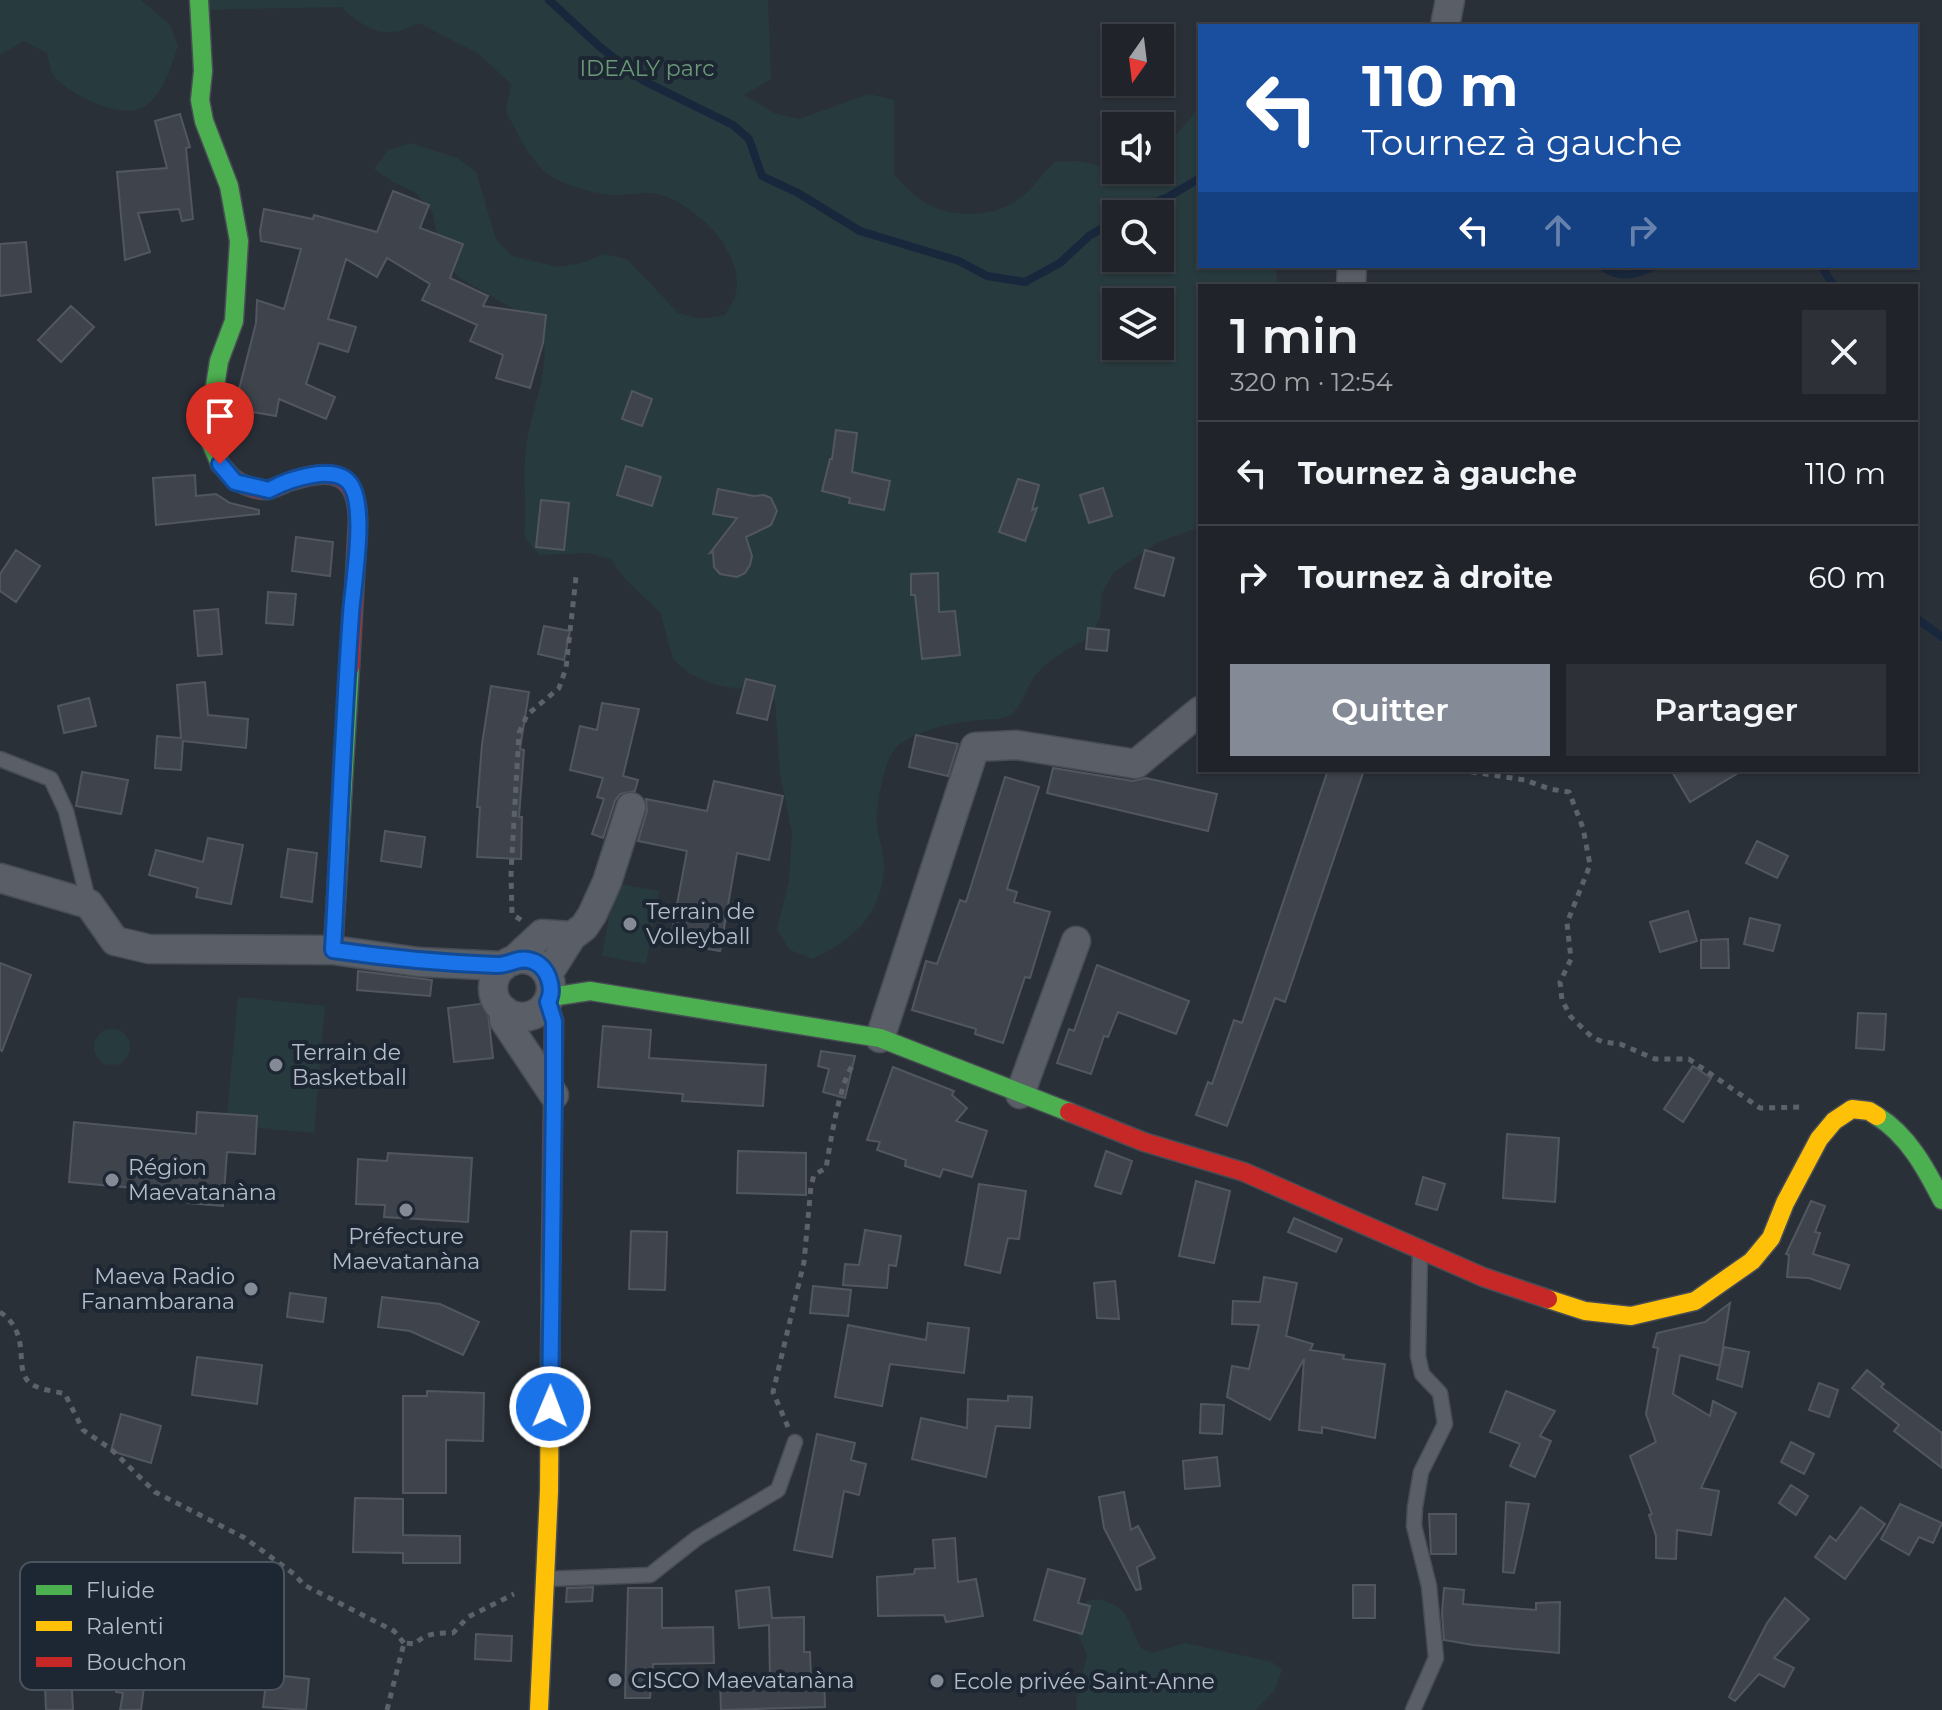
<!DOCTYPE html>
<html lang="fr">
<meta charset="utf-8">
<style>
:root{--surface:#20242a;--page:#2d3036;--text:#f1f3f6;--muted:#a2a4a8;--line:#3d4147;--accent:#848b96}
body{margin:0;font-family:Montserrat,sans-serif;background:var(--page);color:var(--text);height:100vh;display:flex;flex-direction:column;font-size:30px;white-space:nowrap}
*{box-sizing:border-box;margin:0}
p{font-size:26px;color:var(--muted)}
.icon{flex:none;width:44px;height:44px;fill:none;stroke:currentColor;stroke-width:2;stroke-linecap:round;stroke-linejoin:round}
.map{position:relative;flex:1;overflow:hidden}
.drawer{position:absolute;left:1198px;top:284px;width:720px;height:488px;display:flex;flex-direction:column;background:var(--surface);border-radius:0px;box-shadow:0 2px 6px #0004,0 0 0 2px var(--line)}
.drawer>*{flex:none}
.guide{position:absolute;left:1198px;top:24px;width:720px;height:244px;border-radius:0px;box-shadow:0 2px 6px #0004,0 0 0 2px var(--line);background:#1a4fa0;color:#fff;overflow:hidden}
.needle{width:52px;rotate:194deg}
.buttons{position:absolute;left:1102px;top:24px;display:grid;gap:16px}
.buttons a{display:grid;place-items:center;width:72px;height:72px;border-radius:0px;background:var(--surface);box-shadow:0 2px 6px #0004,0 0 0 2px var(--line);font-size:40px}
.pin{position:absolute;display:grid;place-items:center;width:68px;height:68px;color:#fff;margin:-82px -34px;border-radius:50% 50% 50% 0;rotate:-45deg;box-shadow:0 0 8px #0007}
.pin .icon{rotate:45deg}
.me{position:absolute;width:88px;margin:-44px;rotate:1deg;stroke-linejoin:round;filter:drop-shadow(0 0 6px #0008)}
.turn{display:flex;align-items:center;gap:28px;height:168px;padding:0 32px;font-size:36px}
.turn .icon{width:104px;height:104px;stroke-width:2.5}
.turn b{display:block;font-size:56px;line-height:68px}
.lanes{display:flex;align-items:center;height:76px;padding:0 32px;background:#0003;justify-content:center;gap:40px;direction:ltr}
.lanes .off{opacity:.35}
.round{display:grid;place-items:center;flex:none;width:84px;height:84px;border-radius:0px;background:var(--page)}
.headline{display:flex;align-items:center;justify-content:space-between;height:136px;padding:0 32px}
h1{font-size:48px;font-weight:600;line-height:60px}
.action{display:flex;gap:16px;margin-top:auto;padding:16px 32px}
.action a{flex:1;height:92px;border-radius:0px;background:var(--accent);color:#fff;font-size:32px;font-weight:600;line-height:92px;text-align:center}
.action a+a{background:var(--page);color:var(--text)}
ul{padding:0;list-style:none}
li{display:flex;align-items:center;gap:24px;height:104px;padding:0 32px;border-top:2px solid var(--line)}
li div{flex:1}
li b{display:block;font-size:30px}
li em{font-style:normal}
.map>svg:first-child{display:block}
</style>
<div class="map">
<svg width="1942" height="1710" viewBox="0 0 1942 1710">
<rect width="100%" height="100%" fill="#2a3038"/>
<path fill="#273a3e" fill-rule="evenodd" d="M0,0H141L170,25L178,46C171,67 164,93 145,106C123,121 69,95 54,76C50,71 49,60 47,53L24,41L0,55Z
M196,0H768L771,79L744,95L774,113L799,119L869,94L894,100V175C905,186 917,200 932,206C960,219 996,216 1021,198C1033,188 1043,173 1055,162L1079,161L1126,172L1160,170V153L1200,107V266H1275L1278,286H1200V527L1158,542L1114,572L1102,593L1100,617L1090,638C1072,646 1042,662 1032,681C1024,694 1022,707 1009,716C1001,720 988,719 979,720C954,723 903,731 891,755C883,770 875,810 877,827C879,840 885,855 884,869C881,915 853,940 813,959L790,950L777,929L789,881L792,833L780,774L775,701L760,682L738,689L713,684L690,674L673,659L660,612L625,579L611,559L587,553L539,555L524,536C528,504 521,473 527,441C535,397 549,378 543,330L524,315L458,277L442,258L432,211L416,193L393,182L374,169L388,150L411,143L457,158L476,172L496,239L512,256L558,267L582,263L604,254L627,259L678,313L701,319L725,315C729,308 735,300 736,293C744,253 699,208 664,196C648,190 633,195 616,195C601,195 576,188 562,182C533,171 521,138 506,112L511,84L479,54L419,23C386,40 370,32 344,10L343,7L196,10ZM1116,214H1160V258H1116ZM1116,302H1160V346H1116Z
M615,883L659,891L646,964L602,956Z
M238,997L325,1006L314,1133L226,1125Z
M94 1047a18 18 0 1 1 36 0a18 18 0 1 1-36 0Z
M1098,1599C1131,1606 1127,1624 1141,1648L1152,1653L1185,1643L1272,1662L1282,1669L1275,1690L1255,1710H1077L1076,1701L1087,1655L1077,1632L1078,1609L1087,1601Z"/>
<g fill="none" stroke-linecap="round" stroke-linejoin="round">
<path stroke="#19273c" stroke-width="8" d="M549,0L600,47L644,81L733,125L749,139L762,176L798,193L860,231L959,261L987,276L1025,282L1060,263L1089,236L1116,220
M1127,214L1168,197L1200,178
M1602,266C1619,280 1636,275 1655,266
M1821,266L1834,286
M1916,618L1942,637"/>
</g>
<path fill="#3f444c" stroke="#52575f" stroke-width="2" d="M180,114L190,147L186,148L193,219L182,221L179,209L138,213L150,252L125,260L117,172L167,168L155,121Z
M393,191L429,205L420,228L463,244L450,278L488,296L483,306L546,315L543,343L530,388L496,378L503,355L470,341L477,325L422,300L430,284L387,258L377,277L346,259L328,319L356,327L348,352L319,343L306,384L335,397L326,419L279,399L276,416L234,409L256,323L257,300L284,309L301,249L261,241L260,231L264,209L313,219L314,215L377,232Z
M26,242L31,292L0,296V244Z
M71,306L94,327L61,362L38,340Z
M632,391L652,399L642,426L622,419Z
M836,430L857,433L852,472L890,481L884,510L849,503L850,498L822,491L830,459H832Z
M626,466L661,477L652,506L617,495Z
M195,475L196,496L216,494L230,503L259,510V514L156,525L153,478Z
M1018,479L1039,485L1032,510L1037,508L1025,541L999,532Z
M1103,488L1112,516L1089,523L1080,495Z
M718,489L754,496L764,495L771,498L777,511L771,525L746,537L752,556L750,565L745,573L737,577L720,574L714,567L713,552L710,553L737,518L713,514Z
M541,500L569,503L564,550L536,547Z
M296,537L333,542L330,576L292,571Z
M16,550L40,566L16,602L0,591V574Z
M1145,550L1174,558L1164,596L1135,588Z
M938,573L939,612L955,611L960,655L922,659L915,595H911V574Z
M268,592L296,594L293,625L266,623Z
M218,609L222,654L198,656L194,611Z
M544,626L570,631L564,660L538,654Z
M1088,628L1109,630L1107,651L1086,649Z
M746,679L775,686L767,720L737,713Z
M205,682L208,715L248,719L246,748L183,741L181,770L155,768L157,736L181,738L177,685Z
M491,686L529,692L520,749L524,750L519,817H522L521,859L477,857L480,807H477L482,744Z
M89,698L96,726L64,733L58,706Z
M602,703L639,709L623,776L638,780L635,791L620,794L615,801L603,838L592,834L604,799L597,797L603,778L570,770L580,726L597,730Z
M916,735L958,744L948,776L909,767Z
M1053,768L1133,781L1146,778L1217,794L1208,831L1047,793Z
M1328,770H1364L1285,1002L1275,998L1227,1126L1196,1115L1208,1082L1212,1084L1234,1020L1242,1023Z
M1671,770H1743L1690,802Z
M82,772L128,780L121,814L76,806Z
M1005,777L1039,787L1007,889L1017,892L1014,902L1050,912L1030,978L1025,977L1003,1043L975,1034L976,1029L912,1010L926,961L937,964L960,900L966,902Z
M714,781L783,796L769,860L737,853L720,951L670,942L687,851L638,841L647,811L646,799L707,811Z
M385,831L425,837L421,867L381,861Z
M208,838L243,845L231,904L196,897L198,888L149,875L156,850L203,862Z
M1757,841L1788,856L1777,878L1746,863Z
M288,849L317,853L312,902L281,897Z
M1688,911L1697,941L1660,952L1650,922Z
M1750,918L1780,925L1773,951L1744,944Z
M1728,939L1729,968H1701V940Z
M0,963L31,975L2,1051L0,1050Z
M1097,965L1189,1001L1176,1034L1118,1012L1108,1037L1104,1036L1091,1074L1057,1063L1069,1029L1074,1031Z
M358,971L432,980L430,996L357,990Z
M487,1003L493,1058L454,1062L448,1008Z
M1858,1013L1886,1014L1884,1050L1856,1048Z
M603,1026L651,1030L649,1058L766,1065L763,1106L682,1101L683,1094L598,1087Z
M821,1051L855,1056L845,1098L823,1092L829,1069L818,1066Z
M1693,1066L1711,1078L1683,1122L1664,1109Z
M893,1067L954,1091L952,1095L967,1108L956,1121L987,1131L972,1177L943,1169L940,1177L905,1166L906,1160L877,1150L880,1142L867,1140Z
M197,1112L257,1116L255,1154L227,1152L223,1206L188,1203L189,1193L69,1182L74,1122L196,1134Z
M1507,1134L1559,1138L1555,1202L1503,1198Z
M738,1151L806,1153V1195L737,1193Z
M1106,1151L1132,1161L1121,1194L1095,1186Z
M388,1153L472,1158L468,1222L384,1217L385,1205L356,1204L358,1159L387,1161Z
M1423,1177L1445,1184L1437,1210L1416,1204Z
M1196,1181L1230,1191L1214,1263L1179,1256Z
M979,1184L1026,1191L1019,1239L1008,1238L1000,1273L965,1265Z
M1811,1201L1825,1206L1815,1232L1820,1233L1813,1254L1849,1265L1840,1289L1809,1278L1787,1277L1789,1255L1786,1254Z
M1294,1218L1342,1239L1336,1252L1288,1232Z
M865,1230L901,1236L896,1266L889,1265L887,1288L843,1285L845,1264L859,1265Z
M631,1231L667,1232L665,1290L629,1289Z
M1264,1277L1297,1283L1286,1336L1313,1344L1310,1350L1344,1355L1343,1359L1385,1364L1375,1438L1322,1427V1433L1299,1430L1304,1359L1270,1420L1227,1397L1232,1366L1249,1369L1259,1325L1232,1324L1233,1301L1260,1302Z
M1115,1281L1119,1319L1097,1318L1094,1283Z
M813,1286L851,1290L848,1316L810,1313Z
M290,1293L326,1298L323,1322L287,1317Z
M382,1297L440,1304L479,1322L463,1355L410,1331L378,1327Z
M1730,1303L1720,1366L1680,1355L1673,1394L1710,1416L1713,1401L1736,1413L1701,1488L1719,1491L1711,1535L1677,1530L1676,1559L1656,1558V1536L1649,1515L1652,1514L1630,1456L1656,1442L1646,1414L1658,1348L1653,1347L1657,1333L1705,1322Z
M928,1323L969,1328L964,1373L890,1364L882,1406L835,1397L848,1325L926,1340Z
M1724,1347L1749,1352L1742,1387L1717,1379Z
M197,1357L262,1365L257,1404L192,1395Z
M1867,1370L1884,1384L1881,1387L1942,1433V1468L1894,1431L1899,1425L1852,1388Z
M1819,1383L1838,1390L1829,1417L1809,1410Z
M427,1391L484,1393L483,1441L446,1440V1493H403V1396H427Z
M1506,1391L1555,1411L1540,1436L1551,1441L1535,1477L1510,1466L1520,1444L1490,1432Z
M1008,1396L1032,1397L1030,1428L996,1426L986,1477L912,1459L921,1418L967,1428L968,1399L1008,1401Z
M1201,1404L1224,1405L1222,1434L1200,1433Z
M121,1414L161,1426L151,1463L111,1451Z
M817,1434L855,1443L851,1460L866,1464L859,1495L844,1491L832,1557L794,1550Z
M1791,1442L1814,1454L1804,1474L1781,1462Z
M1217,1457L1220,1486L1185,1489L1183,1461Z
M1791,1485L1808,1496L1796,1515L1779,1503Z
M1124,1492L1131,1530L1138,1526L1155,1558L1137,1567L1141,1589L1136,1590L1104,1528L1099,1497Z
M355,1498L403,1499V1535L460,1536V1563H403V1553L353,1552Z
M1506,1502L1529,1504L1514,1573L1503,1572Z
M1900,1504L1942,1523L1933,1543L1919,1537L1909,1555L1881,1539Z
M1861,1507L1885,1524L1845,1579L1815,1557L1830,1536L1836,1541Z
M1429,1514H1456V1554H1431Z
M955,1538L958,1582L976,1579L983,1616L946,1622L944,1615L878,1616L877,1577L914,1574L915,1569L935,1568L933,1540Z
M1048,1569L1085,1579L1078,1603L1090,1606L1082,1634L1034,1620Z
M1353,1585H1375V1618H1353Z
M593,1587L592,1601L566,1602L567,1588Z
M769,1587L772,1618L804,1617V1652H810L811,1678L824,1677L825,1707L721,1710L720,1680L770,1679L769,1625L739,1628L736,1591Z
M628,1588H662V1628L713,1627L714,1663L653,1664L650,1698H625Z
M1444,1588L1464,1590L1463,1604L1536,1610V1603L1560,1602L1559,1653L1473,1645L1444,1640L1442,1612Z
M1785,1598L1809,1619L1774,1658L1794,1668L1784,1687L1759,1674L1735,1701L1729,1697L1767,1623Z
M78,1633L81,1672L71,1673L73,1710H46L45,1685H49L46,1635Z
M476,1634L512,1636L511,1661L475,1659Z
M120,1661L147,1665L141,1710H120L123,1693L116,1692Z
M267,1674L309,1679L306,1710L263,1707Z"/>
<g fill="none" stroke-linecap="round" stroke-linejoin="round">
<defs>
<path id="lane" d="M0,759L51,779L66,811L89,904
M545,1579L650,1575L697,1538L778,1490L795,1442
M1413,1710L1436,1658L1429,1586L1414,1526L1415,1507L1421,1472L1445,1424L1440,1393L1422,1374L1418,1356L1420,1252"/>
<path id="street" d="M1445,26L1450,0
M1351,286L1352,266
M0,878L89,904L115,941L149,949L333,950L419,962L504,966
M493 988a29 29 0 1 1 58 0a29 29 0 1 1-58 0Z
M513,961L542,934L572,936
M548,974L572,936L584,927L592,915L607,882L631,807
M504,1010V1020L554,1095
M880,1038L975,747L1017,745L1136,764L1200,711
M1020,1094L1076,941"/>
<path id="fast" d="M199,0L203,71L200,100L204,121L229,186L239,241L234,321L219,361L212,405L211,443L220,464L228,473
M333,950L350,667
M551,997L590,991L880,1038L1069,1112
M1877,1116C1908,1135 1926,1169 1942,1200"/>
<path id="slow" d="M1548,1299L1585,1311L1631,1316L1695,1301L1752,1261L1771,1238L1785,1203L1819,1139L1834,1121L1852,1109L1869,1111L1877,1116
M539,1710L549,1491L551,1260"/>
<path id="jam" d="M228,473C236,483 254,490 267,490C274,489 284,483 291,481C333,467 358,473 358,522L350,667
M548,1002L554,1021L551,1260
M1069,1112L1144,1142L1244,1172L1483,1277L1548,1299"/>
</defs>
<use href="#lane" stroke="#484c55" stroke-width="17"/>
<use href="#street" stroke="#484c55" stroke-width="31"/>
<use href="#fast" stroke="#484c55" stroke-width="21"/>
<use href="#slow" stroke="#484c55" stroke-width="21"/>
<use href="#jam" stroke="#484c55" stroke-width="21"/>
<path stroke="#5c6268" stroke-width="5" stroke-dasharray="6 6" stroke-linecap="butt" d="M1459,770L1525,780L1550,789L1569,792L1583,828L1590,865L1567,923L1571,959L1560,982L1562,1000L1571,1017L1592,1037L1603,1042L1620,1044L1655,1059H1689L1760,1108L1804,1107
M521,920L512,914L511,872L519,733L527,715L559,688L566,668L576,577
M0,1312C35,1336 10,1372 33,1385C42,1390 55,1391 65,1394L83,1430L111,1449L155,1492L245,1538L294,1574L304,1585L394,1631L404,1643
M788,1427L773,1392L804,1262L811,1186L814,1175L826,1168C830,1145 840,1079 854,1064
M387,1710L404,1643L415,1644C425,1633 438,1633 453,1633L468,1617L514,1594"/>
<use href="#lane" stroke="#5a5e66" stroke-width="14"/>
<use href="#street" stroke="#5a5e66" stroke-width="28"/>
<use href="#fast" stroke="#4caf50" stroke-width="18"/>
<use href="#slow" stroke="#ffc107" stroke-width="18"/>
<use href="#jam" stroke="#c62828" stroke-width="18"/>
</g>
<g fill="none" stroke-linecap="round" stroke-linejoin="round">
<defs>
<path id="route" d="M220,464L235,482L269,490C287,480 339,461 352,487C366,513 353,584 351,614C343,726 339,838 333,950C388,958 441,963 496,965C509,966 518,956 532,961C548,966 555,988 548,1002L554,1021V1095L550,1407"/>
</defs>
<use href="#route" stroke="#114b97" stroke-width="20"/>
<use href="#route" stroke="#1a73e8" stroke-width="14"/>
</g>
<g fill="#848b96" stroke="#1d2633" stroke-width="3">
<circle cx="630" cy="924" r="8"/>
<circle cx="276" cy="1065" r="8"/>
<circle cx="112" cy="1180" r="8"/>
<circle cx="406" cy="1210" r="8"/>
<circle cx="251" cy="1289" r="8"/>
<circle cx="615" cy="1680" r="8"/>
<circle cx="937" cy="1681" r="8"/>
</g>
<g text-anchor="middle" stroke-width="8" stroke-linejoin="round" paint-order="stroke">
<g font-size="22" fill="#6b9a76" stroke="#1d2633">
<text x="647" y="76">IDEALY parc</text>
</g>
<g font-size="22" fill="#b4bcc9" stroke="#1d2633" text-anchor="start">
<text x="646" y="919">Terrain de<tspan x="646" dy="25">Volleyball</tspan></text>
<text x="292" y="1060">Terrain de<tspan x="292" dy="25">Basketball</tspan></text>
<text x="128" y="1175">Région<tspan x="128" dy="25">Maevatanàna</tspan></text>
<text x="406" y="1244" text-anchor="middle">Préfecture<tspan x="406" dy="25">Maevatanàna</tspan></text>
<text x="235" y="1284" text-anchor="end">Maeva Radio<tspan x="235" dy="25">Fanambarana</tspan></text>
<text x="631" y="1688">CISCO Maevatanàna</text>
<text x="953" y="1689">Ecole privée Saint-Anne</text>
</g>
</g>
<rect x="20" y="1562" width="264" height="128" rx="12" fill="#1d2633" stroke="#4a5360" stroke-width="2"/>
<rect x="36" y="1585" width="36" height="10" fill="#4caf50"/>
<rect x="36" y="1621" width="36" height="10" fill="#ffc107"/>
<rect x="36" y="1657" width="36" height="10" fill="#c62828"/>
<g font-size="22" fill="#b4bcc9">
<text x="86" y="1598">Fluide</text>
<text x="86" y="1634">Ralenti</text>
<text x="86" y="1670">Bouchon</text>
</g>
</svg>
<div class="buttons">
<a><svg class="needle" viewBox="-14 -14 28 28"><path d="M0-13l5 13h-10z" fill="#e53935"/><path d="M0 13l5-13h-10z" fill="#a2a4a8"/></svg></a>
<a><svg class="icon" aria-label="sound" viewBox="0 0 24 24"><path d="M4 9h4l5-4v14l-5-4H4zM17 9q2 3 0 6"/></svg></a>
<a><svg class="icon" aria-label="search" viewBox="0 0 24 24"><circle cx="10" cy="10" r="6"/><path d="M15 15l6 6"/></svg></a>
<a><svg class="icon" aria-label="layers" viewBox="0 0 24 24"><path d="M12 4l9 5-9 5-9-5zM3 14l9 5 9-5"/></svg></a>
</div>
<div class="pin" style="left:220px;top:464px;background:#d93025"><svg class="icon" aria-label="arrive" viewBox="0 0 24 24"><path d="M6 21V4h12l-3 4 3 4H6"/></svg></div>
<svg class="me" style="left:550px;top:1407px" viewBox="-20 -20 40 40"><circle r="17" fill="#1a73e8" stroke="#fff" stroke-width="3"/><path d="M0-11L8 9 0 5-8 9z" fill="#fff"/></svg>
<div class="guide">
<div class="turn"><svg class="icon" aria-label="left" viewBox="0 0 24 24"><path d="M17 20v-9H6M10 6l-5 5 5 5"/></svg><div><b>110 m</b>Tournez à gauche</div></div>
<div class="lanes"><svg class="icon" aria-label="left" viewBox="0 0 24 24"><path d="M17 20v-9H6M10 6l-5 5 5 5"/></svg><svg class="icon off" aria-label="ahead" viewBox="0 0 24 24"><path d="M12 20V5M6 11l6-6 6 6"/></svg><svg class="icon off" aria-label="right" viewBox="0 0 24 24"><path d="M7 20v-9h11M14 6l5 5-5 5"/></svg></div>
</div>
<section class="drawer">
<div class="headline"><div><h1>1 min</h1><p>320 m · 12:54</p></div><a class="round"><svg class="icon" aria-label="close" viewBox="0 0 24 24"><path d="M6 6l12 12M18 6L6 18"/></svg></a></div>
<ul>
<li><svg class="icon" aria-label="left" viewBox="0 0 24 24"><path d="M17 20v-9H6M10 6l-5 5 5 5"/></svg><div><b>Tournez à gauche</b></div><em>110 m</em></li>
<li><svg class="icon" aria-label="right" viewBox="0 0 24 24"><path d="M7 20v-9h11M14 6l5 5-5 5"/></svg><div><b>Tournez à droite</b></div><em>60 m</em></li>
</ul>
<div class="action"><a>Quitter</a><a>Partager</a></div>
</section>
</div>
